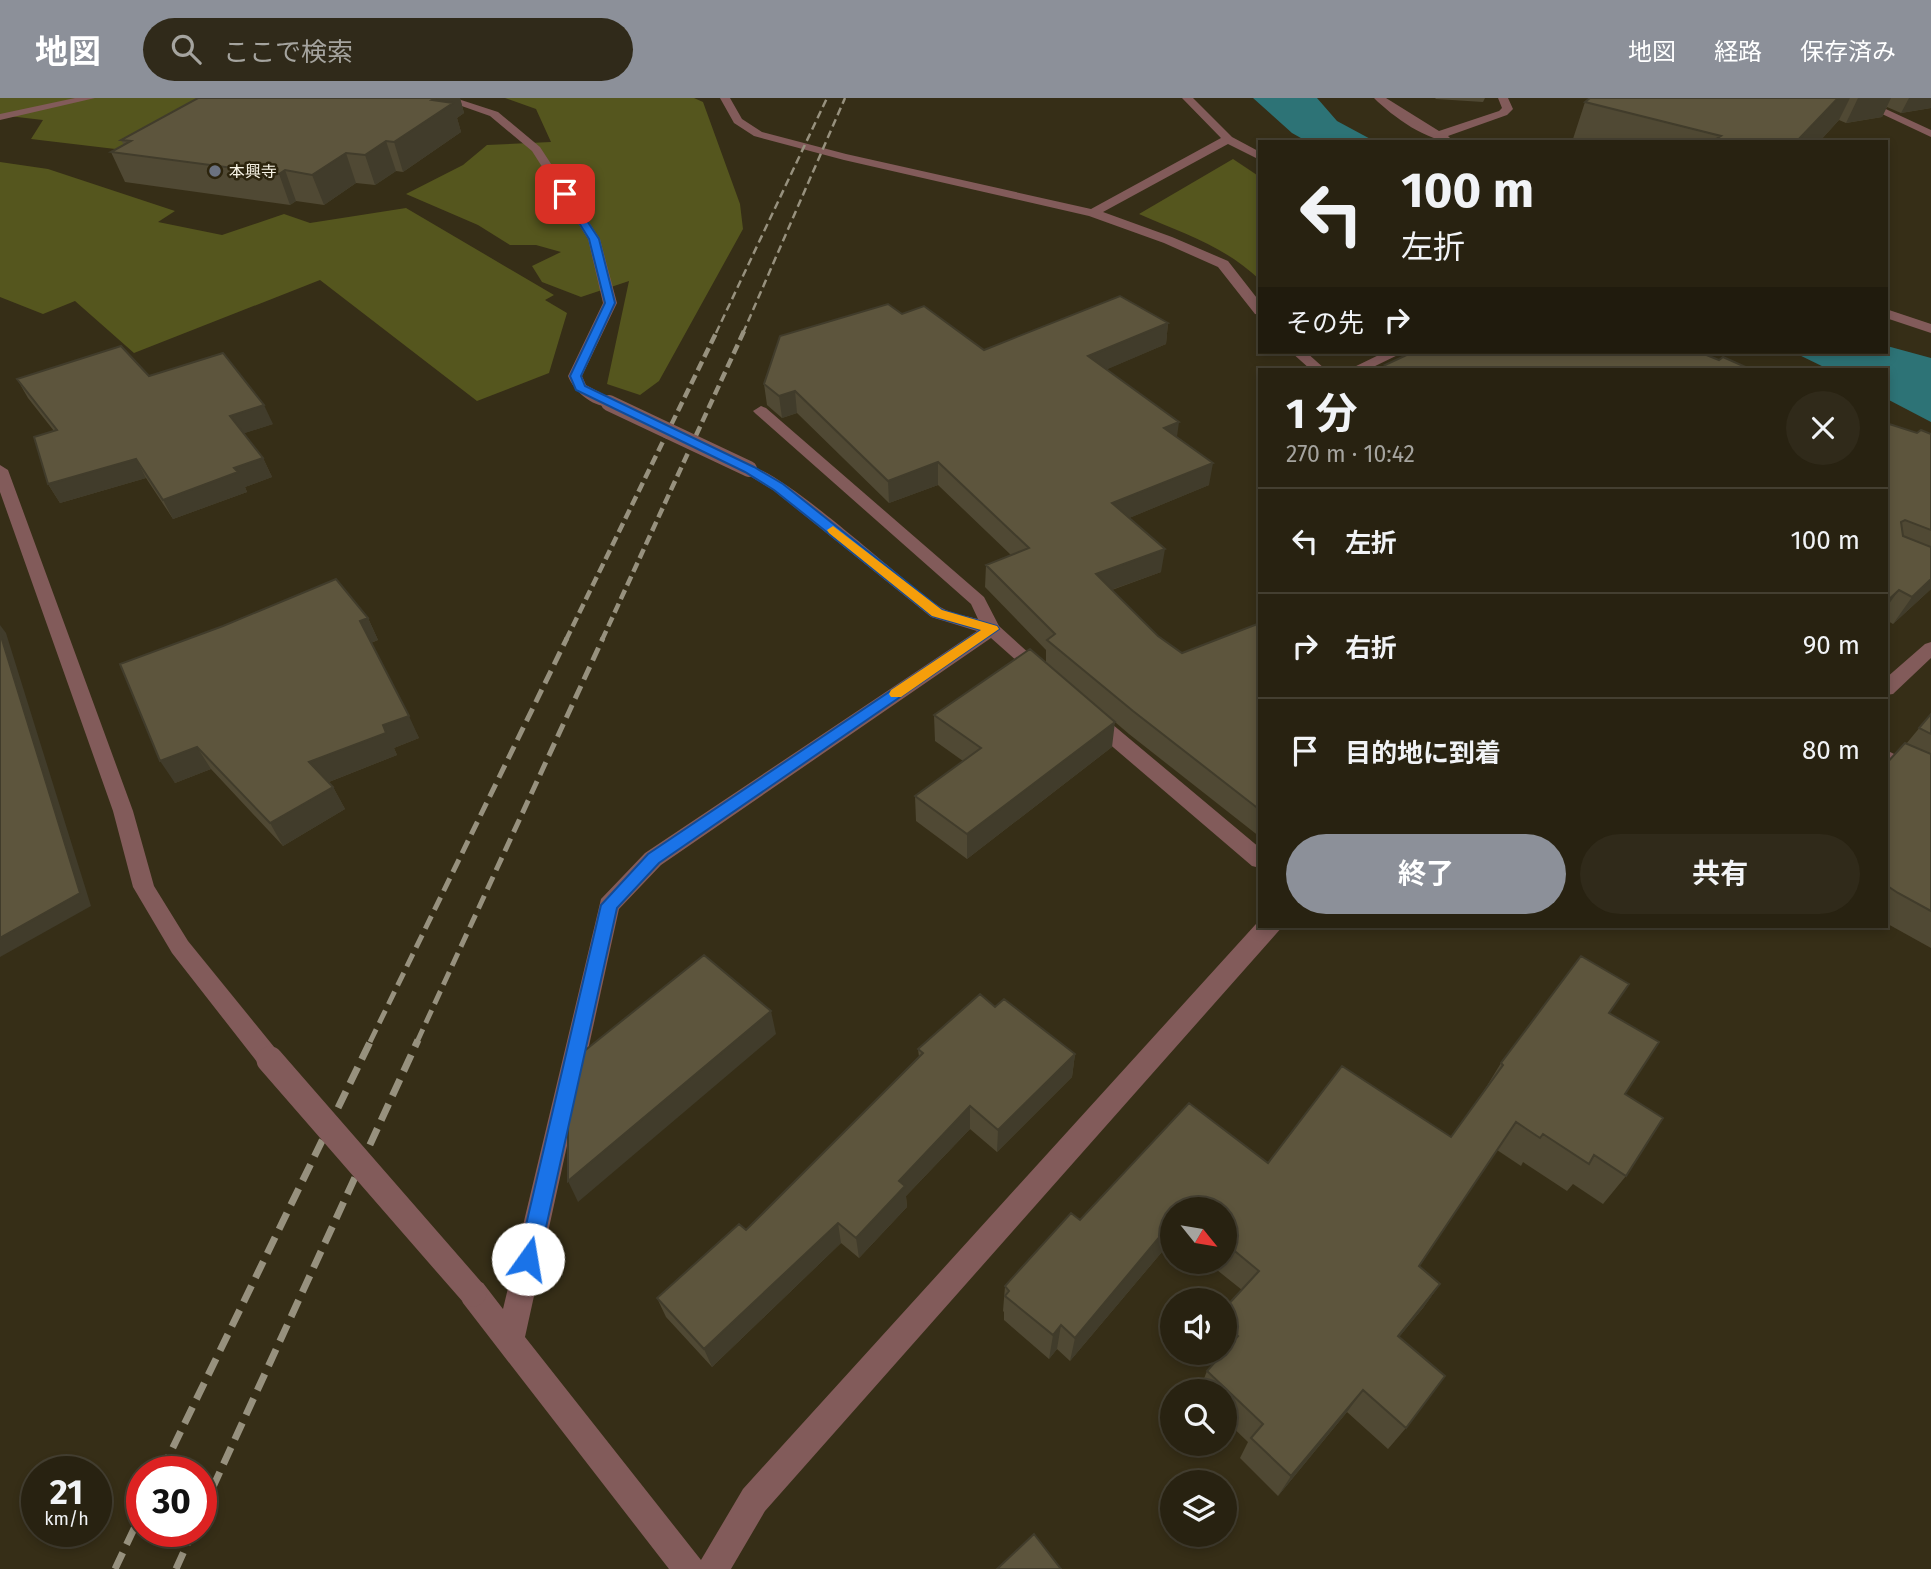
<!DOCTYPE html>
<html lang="ja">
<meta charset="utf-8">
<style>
:root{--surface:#282211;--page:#302a1a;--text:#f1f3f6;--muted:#a5a49f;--line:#443f31;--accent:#8c9099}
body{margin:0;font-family:"Fira Sans","Noto Sans JP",sans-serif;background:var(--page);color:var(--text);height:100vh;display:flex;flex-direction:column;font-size:26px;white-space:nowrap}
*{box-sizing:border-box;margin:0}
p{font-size:23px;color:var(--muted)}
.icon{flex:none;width:38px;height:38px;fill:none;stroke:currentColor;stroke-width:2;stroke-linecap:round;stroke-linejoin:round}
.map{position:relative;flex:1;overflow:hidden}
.drawer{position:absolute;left:1258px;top:270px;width:630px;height:560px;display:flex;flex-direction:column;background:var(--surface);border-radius:0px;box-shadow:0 4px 10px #0003,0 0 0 2px var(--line)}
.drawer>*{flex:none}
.hud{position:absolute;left:1258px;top:42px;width:630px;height:214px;border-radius:0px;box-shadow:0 4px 10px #0003,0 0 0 2px var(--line);background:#282211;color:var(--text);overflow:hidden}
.needle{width:46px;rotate:120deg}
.buttons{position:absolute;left:1160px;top:1099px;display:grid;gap:14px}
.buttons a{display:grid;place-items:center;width:77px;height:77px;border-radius:50%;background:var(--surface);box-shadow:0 4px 10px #0003,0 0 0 2px var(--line);font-size:35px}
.speed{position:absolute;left:21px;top:1358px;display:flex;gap:14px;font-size:35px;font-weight:700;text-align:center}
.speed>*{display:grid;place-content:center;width:91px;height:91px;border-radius:50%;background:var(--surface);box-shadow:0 4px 10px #0003,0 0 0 2px var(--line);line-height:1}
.speed small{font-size:18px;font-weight:400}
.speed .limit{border:10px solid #d22;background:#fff;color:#111}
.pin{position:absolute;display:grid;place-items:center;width:60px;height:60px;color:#fff;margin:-30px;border-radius:14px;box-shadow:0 4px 10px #0006}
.me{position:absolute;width:77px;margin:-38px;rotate:13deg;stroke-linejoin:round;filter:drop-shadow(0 0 5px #0008)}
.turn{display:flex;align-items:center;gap:24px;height:147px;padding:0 28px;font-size:32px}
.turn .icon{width:91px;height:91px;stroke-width:2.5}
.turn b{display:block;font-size:49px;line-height:60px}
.then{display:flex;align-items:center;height:66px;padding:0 28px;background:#0003;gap:14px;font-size:26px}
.round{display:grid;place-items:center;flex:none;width:74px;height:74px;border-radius:37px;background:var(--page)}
.summary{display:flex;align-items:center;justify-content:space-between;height:119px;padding:0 28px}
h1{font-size:42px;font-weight:700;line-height:52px}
.button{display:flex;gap:14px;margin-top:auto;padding:14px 28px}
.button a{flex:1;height:80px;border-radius:42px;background:var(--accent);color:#fff;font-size:28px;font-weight:700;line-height:80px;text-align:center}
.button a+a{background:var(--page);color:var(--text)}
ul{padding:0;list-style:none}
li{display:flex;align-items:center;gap:21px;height:105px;padding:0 28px;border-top:2px solid var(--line)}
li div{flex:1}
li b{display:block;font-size:26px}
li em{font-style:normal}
header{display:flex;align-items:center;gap:42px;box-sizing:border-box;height:98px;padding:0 35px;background:var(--accent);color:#fff}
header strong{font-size:33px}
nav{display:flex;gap:38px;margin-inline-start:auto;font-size:24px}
.search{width:490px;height:63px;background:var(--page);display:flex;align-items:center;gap:18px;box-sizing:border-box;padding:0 24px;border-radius:38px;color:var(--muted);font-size:26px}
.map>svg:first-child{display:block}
</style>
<header>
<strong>地図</strong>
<div class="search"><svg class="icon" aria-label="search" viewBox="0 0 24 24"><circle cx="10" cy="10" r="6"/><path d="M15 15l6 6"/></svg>ここで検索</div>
<nav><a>地図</a><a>経路</a><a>保存済み</a></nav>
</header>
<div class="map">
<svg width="1931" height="1471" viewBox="0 0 1931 1471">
<rect width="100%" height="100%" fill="#362e17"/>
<path fill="#55561e" d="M0,0H249L149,55L31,41L43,22L0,17Z
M505,0H694L703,4L740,106L743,131L659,283L640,297L607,286L629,183L581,199L542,184L532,168L561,154L536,147H510L478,127L406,96L463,67L487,47L551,44L536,11Z
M1233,61L1260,79V182C1223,147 1184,136 1139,116Z
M0,64L48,71L175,113L158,124L222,137L284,116L310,125L406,110L554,197L545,202L567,215L549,275L477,303L320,182L134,255L75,203L43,216L0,199Z"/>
<path fill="#2d7376" d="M1253,0H1317L1337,23L1376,44H1308L1292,35Z
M1887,248L1931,260V324L1887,301L1886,271H1828L1793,254H1886Z"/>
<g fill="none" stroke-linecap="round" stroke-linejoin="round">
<path fill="#825b5a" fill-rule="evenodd" d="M75,0H95L0,22V16Z
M439,0H455L498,14L540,49L600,141L617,205L582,278L586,287L614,302L616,305L614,308C596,312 574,294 568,278L603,205L588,141L532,53L490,18Z
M720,0H730L742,21L762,34L846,56L1091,111L1221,40L1182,0H1193L1232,39L1260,54V62L1228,46L1103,114L1172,139L1228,163L1260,204V217L1255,216L1218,169L1164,145L1089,118L844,62L754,38L734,25Z
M1374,0H1386L1439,33L1499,13L1502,10L1498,0H1508L1513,11L1507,17L1448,38L1454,44C1428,44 1393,19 1374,0Z
M1848,0H1862L1931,32V39Z
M1886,211L1931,226V235L1886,220Z
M1291,254H1306L1325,271H1310Z
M1385,254H1404L1369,271H1350Z
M761,308L766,310L984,499L999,528L1052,576L1050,580H1036L991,540L661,767L619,811L525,1239L701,1462L743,1391L1256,826L1260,824V828H1283L765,1413L731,1471H669L500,1253L463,1205L459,1195L463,1185L473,1181L483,1185L503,1211L601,801L645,755L977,533L931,519L773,392L743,374L741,371L743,368C772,360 908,490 942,510C952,516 967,518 978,521L971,506L756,316L753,313Z
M0,367L8,372L133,713L154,788L188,843L279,955L282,962L279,969L270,973L261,969L172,855L133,789L113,713L0,394Z
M1931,544V560L1893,596L1886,597V580L1925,546Z
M1093,614L1100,616L1260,750V770L1252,768L1086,626L1083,621L1086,616Z
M1886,652L1931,674V690L1886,668Z"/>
<path stroke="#97917e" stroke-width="2.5" stroke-dasharray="8 4.5" stroke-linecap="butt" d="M716,235L827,0
M743,235L845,0"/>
<path stroke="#97917e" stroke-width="4.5" stroke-dasharray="10 5" stroke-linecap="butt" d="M566,542L717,233
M602,542L744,233"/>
<path stroke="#97917e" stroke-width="5" stroke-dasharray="14 7" stroke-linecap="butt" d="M370,944L567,540
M417,944L603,540"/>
<path stroke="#97917e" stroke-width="7" stroke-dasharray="18 9" stroke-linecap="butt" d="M161,1374L371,942
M201,1415L418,942
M115,1471L142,1414
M176,1471L193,1433"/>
<path stroke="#825b5a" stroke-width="16" d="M609,305L749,371"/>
<path stroke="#825b5a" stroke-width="27" d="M270,962L473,1195"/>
</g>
<path fill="#504934" d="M198,0H460L464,15L457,20L461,34L403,74L396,73L375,87L356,85L324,107L296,103L290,107L125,84L111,54L124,47L121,42Z
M1435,0H1485L1483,4L1436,1Z
M1590,0H1931V10L1901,15L1887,9L1882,19L1846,25L1839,22L1819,44H1572L1585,4Z
M902,216L984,252L1168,225L1166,246L1107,271L1177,339L1209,387L1129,420L1161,474L1112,492L1158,538L1182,555L1260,525V739L1129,636L1047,566L1112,649L967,761L916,723L915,698L963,663L935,643L934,617L1046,564V552L985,489L986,467L1011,457L938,387L889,405L797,315L782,320L767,307L764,286Z
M1719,262L1750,271H1384L1385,267Z
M149,278L273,326L244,335L263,360L272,379L245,389L247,394L173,421L146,380L60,405L48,386L54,333L28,300L17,281Z
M1886,325L1917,335L1931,336V491L1893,526L1886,522Z
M368,520L378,542L371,545L419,640L394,650L397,657L329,684L333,689L345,711L283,748L211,671L175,685L120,566Z
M1931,616V850L1886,825V666L1906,646Z
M995,909L1075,956L1072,979L997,1054L970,1031L906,1098L907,1109L859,1160L841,1145L712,1269L666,1219L657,1200L746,1132L919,959L918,951Z
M1610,915L1625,996L1626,1078L1603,1106L1573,1086L1567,1093L1523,1064L1521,1068L1497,1052L1419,1169L1440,1186L1423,1210L1399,1239L1406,1330L1388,1351L1347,1314L1278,1398L1240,1360L1248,1344L1225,1322V1293H1199L1207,1273L1222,1256L1221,1255H1225V1210L1242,1192L1207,1164H1225V1111H1172V1142L1070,1263L1057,1251L1049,1261L1004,1222V1214L1003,1213L1005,1188L1080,1122L1268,1065L1451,1039L1485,991L1501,965Z"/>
<path fill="#413c2b" d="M436,0H460L464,15L457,20L461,34L403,74L394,44L432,2Z
M1838,0H1850L1839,22L1819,44H1796Z
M1858,0H1891L1882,19L1846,25Z
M1909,0H1931V10L1901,15Z
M386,43L396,73L375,87L365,57Z
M346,55L356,85L324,107L312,77Z
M285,72L296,103L290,107L279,76Z
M1168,225L1166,246L1087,280L1088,258Z
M795,293L797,315L782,320L779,298Z
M264,307L273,326L239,337L230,318Z
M1179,324L1176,346L1164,330Z
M263,360L272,379L245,389L247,394L173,421L163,402L234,370Z
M136,361L146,380L60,405L48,386Z
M938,364V387L889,405L888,383Z
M1213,365L1209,387L1110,428L1112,405Z
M1165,451L1161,474L1094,498L1096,476Z
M1931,481V491L1893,526L1912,499Z
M1899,492L1886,510V504Z
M368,520L378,542L370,545L360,523Z
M0,527L6,535L91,808L0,859Z
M409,618L419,640L394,650L397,657L321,687L309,664L383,627Z
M1115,624L1112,649L967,761V736Z
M197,649L211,671L175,685L160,663Z
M333,689L345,711L283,748L270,725Z
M771,913L776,936L578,1104L568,1083Z
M1075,956L1072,979L997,1054L998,1032Z
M970,1008V1031L906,1098L907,1109L859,1160L856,1140L899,1083Z
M1172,1124V1142L1070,1263L1075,1240Z
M838,1125L841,1145L712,1269L704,1251Z
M1440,1186L1423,1210L1381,1261L1398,1238Z
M1061,1227L1057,1251L1049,1261L1053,1237Z
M1363,1292L1347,1314L1278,1398L1291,1378Z"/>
<path fill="#5d553d" stroke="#413c2b" stroke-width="2" d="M198,0H436L432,2L453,5L394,44L386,43L365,57L346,55L312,77L285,72L279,76L111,54L131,43L121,42Z
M1590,0H1838L1796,44H1711L1721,38L1585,4Z
M1120,198L1168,225L1088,258L1179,324L1164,330L1213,365L1112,405L1165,451L1096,476L1158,538L1182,555L1260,525V712L1133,613L1047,542L1055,536L986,467L1029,450L938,364L888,383L795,293L779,298L764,286L780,238L888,206L902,216L924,208L984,252Z
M121,248L149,278L223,255L264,307L230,318L263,360L234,370L238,374L163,402L136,361L48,386L34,339L57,332L17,281Z
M1413,254H1699L1719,262L1723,259L1750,271H1393L1385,267Z
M1886,325L1917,335L1921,332L1931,336V432L1905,422L1901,424L1903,438L1931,449V481L1912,499L1899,492L1886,504Z
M336,481L368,520L360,523L409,618L383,627L386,635L309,664L333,689L270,725L197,649L160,663L120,566L223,528Z
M0,535L80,795L0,840Z
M1030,551L1115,624L967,736L915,698L981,650L934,617Z
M1931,616V636L1919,630Z
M1905,645L1931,656V813L1898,795L1886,787V666Z
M704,857L771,913L568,1083V986L573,962Z
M1581,858L1629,886L1609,915L1659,944L1625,996L1663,1020L1626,1078L1594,1057L1589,1066L1543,1036L1540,1040L1516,1024L1419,1168L1440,1186L1398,1238L1445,1278L1406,1330L1363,1292L1291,1378L1251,1340L1263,1326L1207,1273L1223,1255H1225V1253L1238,1238L1225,1226V1210L1259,1173L1225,1145V1111H1172V1124L1075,1240L1061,1227L1053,1237L1005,1198L1009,1193L1005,1188L1071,1115L1080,1122L1189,1005L1268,1065L1342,968L1451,1039L1503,967L1501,965Z
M980,896L995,909L1004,901L1075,956L998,1032L970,1008L899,1083L905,1088L856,1140L838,1125L704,1251L657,1200L739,1126L746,1132L923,955L918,951Z
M1034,1436L1061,1471H997Z"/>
<path fill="#1a73e8" stroke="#114b97" stroke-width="2" d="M562,94H568L599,141L615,205L581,278L585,288L754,369L783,386L942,512L997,528L999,531L659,765L617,810L539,1161L536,1168L528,1171L521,1168L518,1161L601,807L648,756L981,532L932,518L774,392L745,374L576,292L570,278L605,205L589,141L561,96Z"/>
<path fill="#f59e0b" d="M833,428L942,512L997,528L999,531L901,599H891L889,596L891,592L981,532L932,518L829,435L827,432Z"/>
<circle fill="#6b7280" stroke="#2c240d" stroke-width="2.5" cx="215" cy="73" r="7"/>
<g text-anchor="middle" stroke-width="5" stroke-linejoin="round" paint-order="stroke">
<g font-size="16" fill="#f8f4e6" stroke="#2c240d" text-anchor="start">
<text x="229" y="79">本興寺</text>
</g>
</g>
</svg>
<div class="buttons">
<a><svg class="needle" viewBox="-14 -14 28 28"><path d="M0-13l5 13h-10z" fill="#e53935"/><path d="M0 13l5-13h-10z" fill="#a5a49f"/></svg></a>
<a><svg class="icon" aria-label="sound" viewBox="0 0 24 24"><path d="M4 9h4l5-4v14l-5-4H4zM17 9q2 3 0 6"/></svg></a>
<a><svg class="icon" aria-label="search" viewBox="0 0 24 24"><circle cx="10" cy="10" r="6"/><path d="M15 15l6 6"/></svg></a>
<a><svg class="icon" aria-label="layers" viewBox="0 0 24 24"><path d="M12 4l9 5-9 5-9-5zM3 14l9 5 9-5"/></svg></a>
</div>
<div class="speed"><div>21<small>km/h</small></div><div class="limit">30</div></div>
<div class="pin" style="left:565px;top:96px;background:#d93025"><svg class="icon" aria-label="arrive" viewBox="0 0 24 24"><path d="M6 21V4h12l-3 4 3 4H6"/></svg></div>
<svg class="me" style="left:528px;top:1161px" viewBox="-20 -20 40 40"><circle r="19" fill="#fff"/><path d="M0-13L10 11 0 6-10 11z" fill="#1a73e8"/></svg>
<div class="hud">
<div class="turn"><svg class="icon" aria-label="left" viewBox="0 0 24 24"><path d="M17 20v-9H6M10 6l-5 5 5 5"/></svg><div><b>100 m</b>左折</div></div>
<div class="then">その先<svg class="icon" aria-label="right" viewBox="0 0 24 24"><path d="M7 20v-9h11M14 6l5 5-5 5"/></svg></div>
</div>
<section class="drawer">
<div class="summary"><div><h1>1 分</h1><p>270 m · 10:42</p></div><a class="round"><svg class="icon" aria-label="close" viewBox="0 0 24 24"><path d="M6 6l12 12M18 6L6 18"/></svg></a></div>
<ul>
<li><svg class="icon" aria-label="left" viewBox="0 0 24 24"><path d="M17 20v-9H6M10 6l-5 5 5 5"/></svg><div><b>左折</b></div><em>100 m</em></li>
<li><svg class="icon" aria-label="right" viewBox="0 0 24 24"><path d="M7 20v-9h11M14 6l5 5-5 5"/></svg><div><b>右折</b></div><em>90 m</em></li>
<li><svg class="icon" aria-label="arrive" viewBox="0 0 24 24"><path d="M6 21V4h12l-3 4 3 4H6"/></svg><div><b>目的地に到着</b></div><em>80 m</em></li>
</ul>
<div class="button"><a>終了</a><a>共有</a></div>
</section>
</div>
